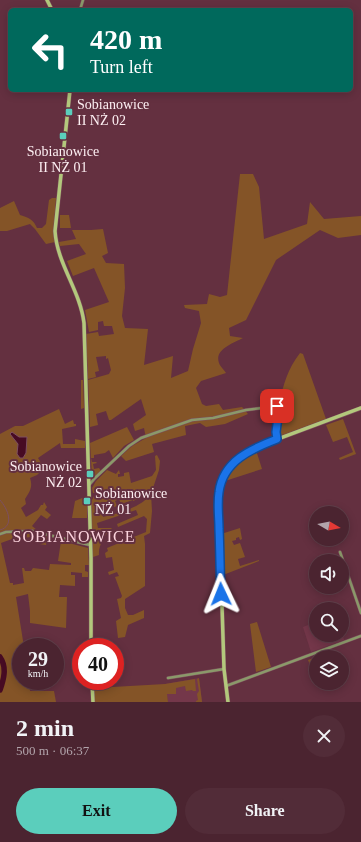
<!DOCTYPE html>
<meta charset="utf-8">
<style>
:root{--surface:#4b2430;--page:#522c38;--text:#f1f3f6;--muted:#b2a4ab;--line:#62414c;--accent:#5bcebc}
body{margin:0;font-family:Georgia,serif;background:var(--page);color:var(--text);height:100vh;display:flex;flex-direction:column;font-size:15px;white-space:nowrap}
*{box-sizing:border-box;margin:0}
p{font-size:13px;color:var(--muted)}
.icon{flex:none;width:22px;height:22px;fill:none;stroke:currentColor;stroke-width:2;stroke-linecap:round;stroke-linejoin:round}
.map{position:relative;height:702px;overflow:hidden}
.sheet{display:flex;flex-direction:column;background:var(--surface);flex:1}
.sheet>*{flex:none}
.hud{position:absolute;left:8px;top:8px;width:345px;height:84px;border-radius:6px;box-shadow:0 2px 10px #0003,0 0 0 1px var(--line);background:#00695c;color:#fff;overflow:hidden}
.needle{width:26px;rotate:100deg}
.fabs{position:absolute;left:309px;top:506px;display:grid;gap:8px}
.fabs a{display:grid;place-items:center;width:40px;height:40px;border-radius:50%;background:var(--surface);box-shadow:0 2px 10px #0003,0 0 0 1px var(--line);font-size:20px}
.speed{position:absolute;left:12px;top:638px;display:flex;gap:8px;font-size:20px;font-weight:700;text-align:center}
.speed>*{display:grid;place-content:center;width:52px;height:52px;border-radius:50%;background:var(--surface);box-shadow:0 2px 10px #0003,0 0 0 1px var(--line);line-height:1}
.speed small{font-size:10px;font-weight:400}
.speed .limit{border:6px solid #d22;background:#fff;color:#111}
.pin{position:absolute;display:grid;place-items:center;width:34px;height:34px;color:#fff;margin:-17px;border-radius:8px;box-shadow:0 2px 6px #0006}
.me{position:absolute;width:44px;margin:-22px;rotate:358deg;stroke-linejoin:round;filter:drop-shadow(0 0 3px #0008)}
.turn{display:flex;align-items:center;gap:14px;height:84px;padding:0 16px;font-size:18px}
.turn .icon{width:52px;height:52px;stroke-width:2.5}
.turn b{display:block;font-size:28px;line-height:34px}
.round{display:grid;place-items:center;flex:none;width:42px;height:42px;border-radius:21px;background:var(--page)}
.headline{display:flex;align-items:center;justify-content:space-between;height:68px;padding:0 16px}
h1{font-size:24px;font-weight:700;line-height:30px}
.action{display:flex;gap:8px;margin-top:auto;padding:8px 16px}
.action a{flex:1;height:46px;border-radius:24px;background:var(--accent);color:#111;font-size:16px;font-weight:700;line-height:46px;text-align:center}
.action a+a{background:var(--page);color:var(--text)}
.map>svg:first-child{display:block}
</style>
<div class="map">
<svg width="361" height="702" viewBox="0 0 361 702">
<rect width="100%" height="100%" fill="#643040"/>
<path fill="#74374a" d="M316,622V635H342V631L344,640L311,652L303,627Z
M199,678L202,702H168L165,684Z"/>
<path fill="#845427" fill-rule="evenodd" d="M240,174H253L259,187L264,239L307,224L310,202L324,219L361,216V235L338,238L320,230L276,260L246,320L229,328L230,336L243,338C234,343 214,349 219,363C220,366 224,370 226,373L201,381L196,388L202,404L206,406L219,404L223,410L242,407L248,414L225,424L206,427L200,423L185,426L186,435L152,444L154,452L126,461L121,456L132,446L146,438L144,428L135,431L133,424L146,415L141,399L111,420H109L106,411L96,414L98,425L90,427L88,380L109,374L111,370L108,358L106,359V356L96,357L99,371L95,372L96,377L88,379L86,334L98,332L99,336L114,334L112,326H104L103,321L98,322V330L89,332L85,310L109,302L94,268L73,276L67,261L86,254L79,244L60,246L59,242L76,239L72,230H91L103,229L108,253L102,256L106,263L124,264L125,288L122,316L125,328L148,329L144,365L173,356L171,378L188,371L193,349L201,323L199,311L185,308L184,305L207,304L209,294L220,297L227,295Z
M52,198H56L54,228L55,242L46,244L35,229L30,224L7,231H0V208L14,201L20,215C29,218 33,219 37,228H42L46,224L49,200Z
M60,215H69L71,228H60Z
M300,353L303,354L326,419L277,437C276,427 282,411 279,403C284,384 287,370 300,353Z
M81,380H83L84,408L81,409Z
M59,409L65,424L73,420L74,424H76V426L62,429L63,444H75V439L85,441V448H61L60,443L38,458L44,468L37,475L30,478C33,487 30,491 25,499L26,504L21,508L26,517L38,510L41,505H43L44,502L47,507L45,510L51,515L47,519L41,515L32,526L37,530L35,533L48,537L46,545L39,544V537L33,536L32,537L20,538L15,544L12,539L1,543L10,583H13V585L24,583L22,568H24L25,571H31L33,568L49,570L50,564L71,565V563L58,561L61,541L88,548L89,565H85V571L88,572V577H82V573L71,572V575H75V586L60,585L59,597H67L66,628L30,623V611L28,594L16,597L24,647H21V681H29L30,691H54L56,702H0V434L15,426H23Z
M343,419L356,454L340,460L339,458L353,452L347,437L333,442L326,425Z
M127,427L134,440L124,446L113,458L109,450L105,453L94,455V458H91L92,462H96L97,463L93,464L94,469L99,468L101,471L94,477L92,476L90,443Z
M256,450L262,469L225,481C231,467 241,456 256,450Z
M157,455L160,461L159,470L151,494L152,511L150,533L144,536L145,544V586L125,599V608L128,615H133L144,610V618L128,625L125,637L118,638L116,621L121,618L117,599L121,598L122,596L115,577L119,576L117,572L109,575L108,572L114,570L112,557L106,558L105,553L108,551L107,548L146,532L147,519L144,516L118,527L117,524L138,515L136,510L97,523L98,528H112C105,535 98,545 99,555L93,557L91,502L94,496L99,497V489H98L96,493H93L92,488L96,481L107,470L116,474L119,470L120,474H118V477L124,476V473L129,472L131,483L152,476L156,470L155,456ZM147,495L148,497C139,508 116,514 103,517L102,512L109,508V506L114,504V507L117,506L115,501L119,499L121,504L133,500V501Z
M87,496V518H72L75,501Z
M240,528L242,539L240,540L239,537L236,538V540L232,541L234,545L240,543L245,557L238,559L240,566L259,560V561L223,575L221,534Z
M257,622L271,667L256,672L250,624Z
M316,657V679L308,660Z
M199,678L202,702H196V701L198,700L197,694L199,691L197,679Z
M195,679L196,691H193L192,690L186,691L185,686L176,688V694H167L168,702H94V689L95,688L165,684Z"/>
<path fill="#470b23" stroke="#7e4f61" d="M12,432L19,437H27L26,453L23,458H20L17,454L18,444L10,434Z"/>
<g fill="none" stroke-linecap="round" stroke-linejoin="round">
<path stroke="#7e4f61" stroke-width="1" d="M0,500C8,509 15,526 0,530"/>
<path stroke="#470b23" stroke-width="5.5" d="M0,657C7,667 4,679 0,690"/>
<defs>
<path id="street" d="M80,10L83,0
M89,485L95,478L129,446L141,438L155,433L192,420L213,418L246,410L277,406L279,409L275,432L277,439
M0,534L6,532L32,531L90,545
M340,552L361,613
M168,678L224,669
M226,686L361,636"/>
<path id="secondary" d="M47,0L52,10
M70,90L55,231C57,264 80,290 84,323L91,558V647
M92,681L93,702
M228,702L224,669L219,511C218,484 226,463 251,449L361,408"/>
</defs>
<use href="#street" stroke="#7c4f5c" stroke-width="3.5"/>
<use href="#secondary" stroke="#7c4f5c" stroke-width="4.5"/>
<use href="#street" stroke="#8b996a" stroke-width="2.5"/>
<use href="#secondary" stroke="#b3c87c" stroke-width="3.5"/>
</g>
<g fill="none" stroke-linecap="round" stroke-linejoin="round">
<defs>
<path id="route" d="M221,594C220,572 220,551 219,529C219,517 217,504 219,492C223,461 251,449 277,439L276,432L279,409L277,406"/>
</defs>
<use href="#route" stroke="#114b97" stroke-width="10"/>
<use href="#route" stroke="#1a73e8" stroke-width="7"/>
</g>
<g fill="#5bcebc" stroke="#643040" stroke-width="1.5">
<rect x="65" y="108" width="8" height="8" rx="2"/>
<rect x="59" y="132" width="8" height="8" rx="2"/>
<rect x="86" y="470" width="8" height="8" rx="2"/>
<rect x="83" y="497" width="8" height="8" rx="2"/>
</g>
<g text-anchor="middle" stroke-width="4" stroke-linejoin="round" paint-order="stroke">
<g font-size="14" fill="#fdeff2" stroke="#643040" text-anchor="start">
<text x="77" y="109">Sobianowice<tspan x="77" dy="16">II NŻ 02</tspan></text>
<text x="63" y="156" text-anchor="middle">Sobianowice<tspan x="63" dy="16">II NŻ 01</tspan></text>
<text x="82" y="471" text-anchor="end">Sobianowice<tspan x="82" dy="16">NŻ 02</tspan></text>
<text x="95" y="498">Sobianowice<tspan x="95" dy="16">NŻ 01</tspan></text>
</g>
<g font-size="16" letter-spacing="1" fill="#fbd3dd" stroke="#643040">
<text x="74" y="542">SOBIANOWICE</text>
</g>
</g>
</svg>
<div class="fabs">
<a><svg class="needle" viewBox="-14 -14 28 28"><path d="M0-13l5 13h-10z" fill="#e53935"/><path d="M0 13l5-13h-10z" fill="#b2a4ab"/></svg></a>
<a><svg class="icon" aria-label="sound" viewBox="0 0 24 24"><path d="M4 9h4l5-4v14l-5-4H4zM17 9q2 3 0 6"/></svg></a>
<a><svg class="icon" aria-label="search" viewBox="0 0 24 24"><circle cx="10" cy="10" r="6"/><path d="M15 15l6 6"/></svg></a>
<a><svg class="icon" aria-label="layers" viewBox="0 0 24 24"><path d="M12 4l9 5-9 5-9-5zM3 14l9 5 9-5"/></svg></a>
</div>
<div class="speed"><div>29<small>km/h</small></div><div class="limit">40</div></div>
<div class="pin" style="left:277px;top:406px;background:#d93025"><svg class="icon" aria-label="arrive" viewBox="0 0 24 24"><path d="M6 21V4h12l-3 4 3 4H6"/></svg></div>
<svg class="me" style="left:221px;top:594px" viewBox="-20 -20 40 40"><path d="M0-17L14 15 0 8-14 15z" fill="#1a73e8" stroke="#fff" stroke-width="4"/></svg>
<div class="hud">
<div class="turn"><svg class="icon" aria-label="left" viewBox="0 0 24 24"><path d="M17 20v-9H6M10 6l-5 5 5 5"/></svg><div><b>420 m</b>Turn left</div></div>
</div>
</div>
<section class="sheet">
<div class="headline"><div><h1>2 min</h1><p>500 m · 06:37</p></div><a class="round"><svg class="icon" aria-label="close" viewBox="0 0 24 24"><path d="M6 6l12 12M18 6L6 18"/></svg></a></div>
<div class="action"><a>Exit</a><a>Share</a></div>
</section>
